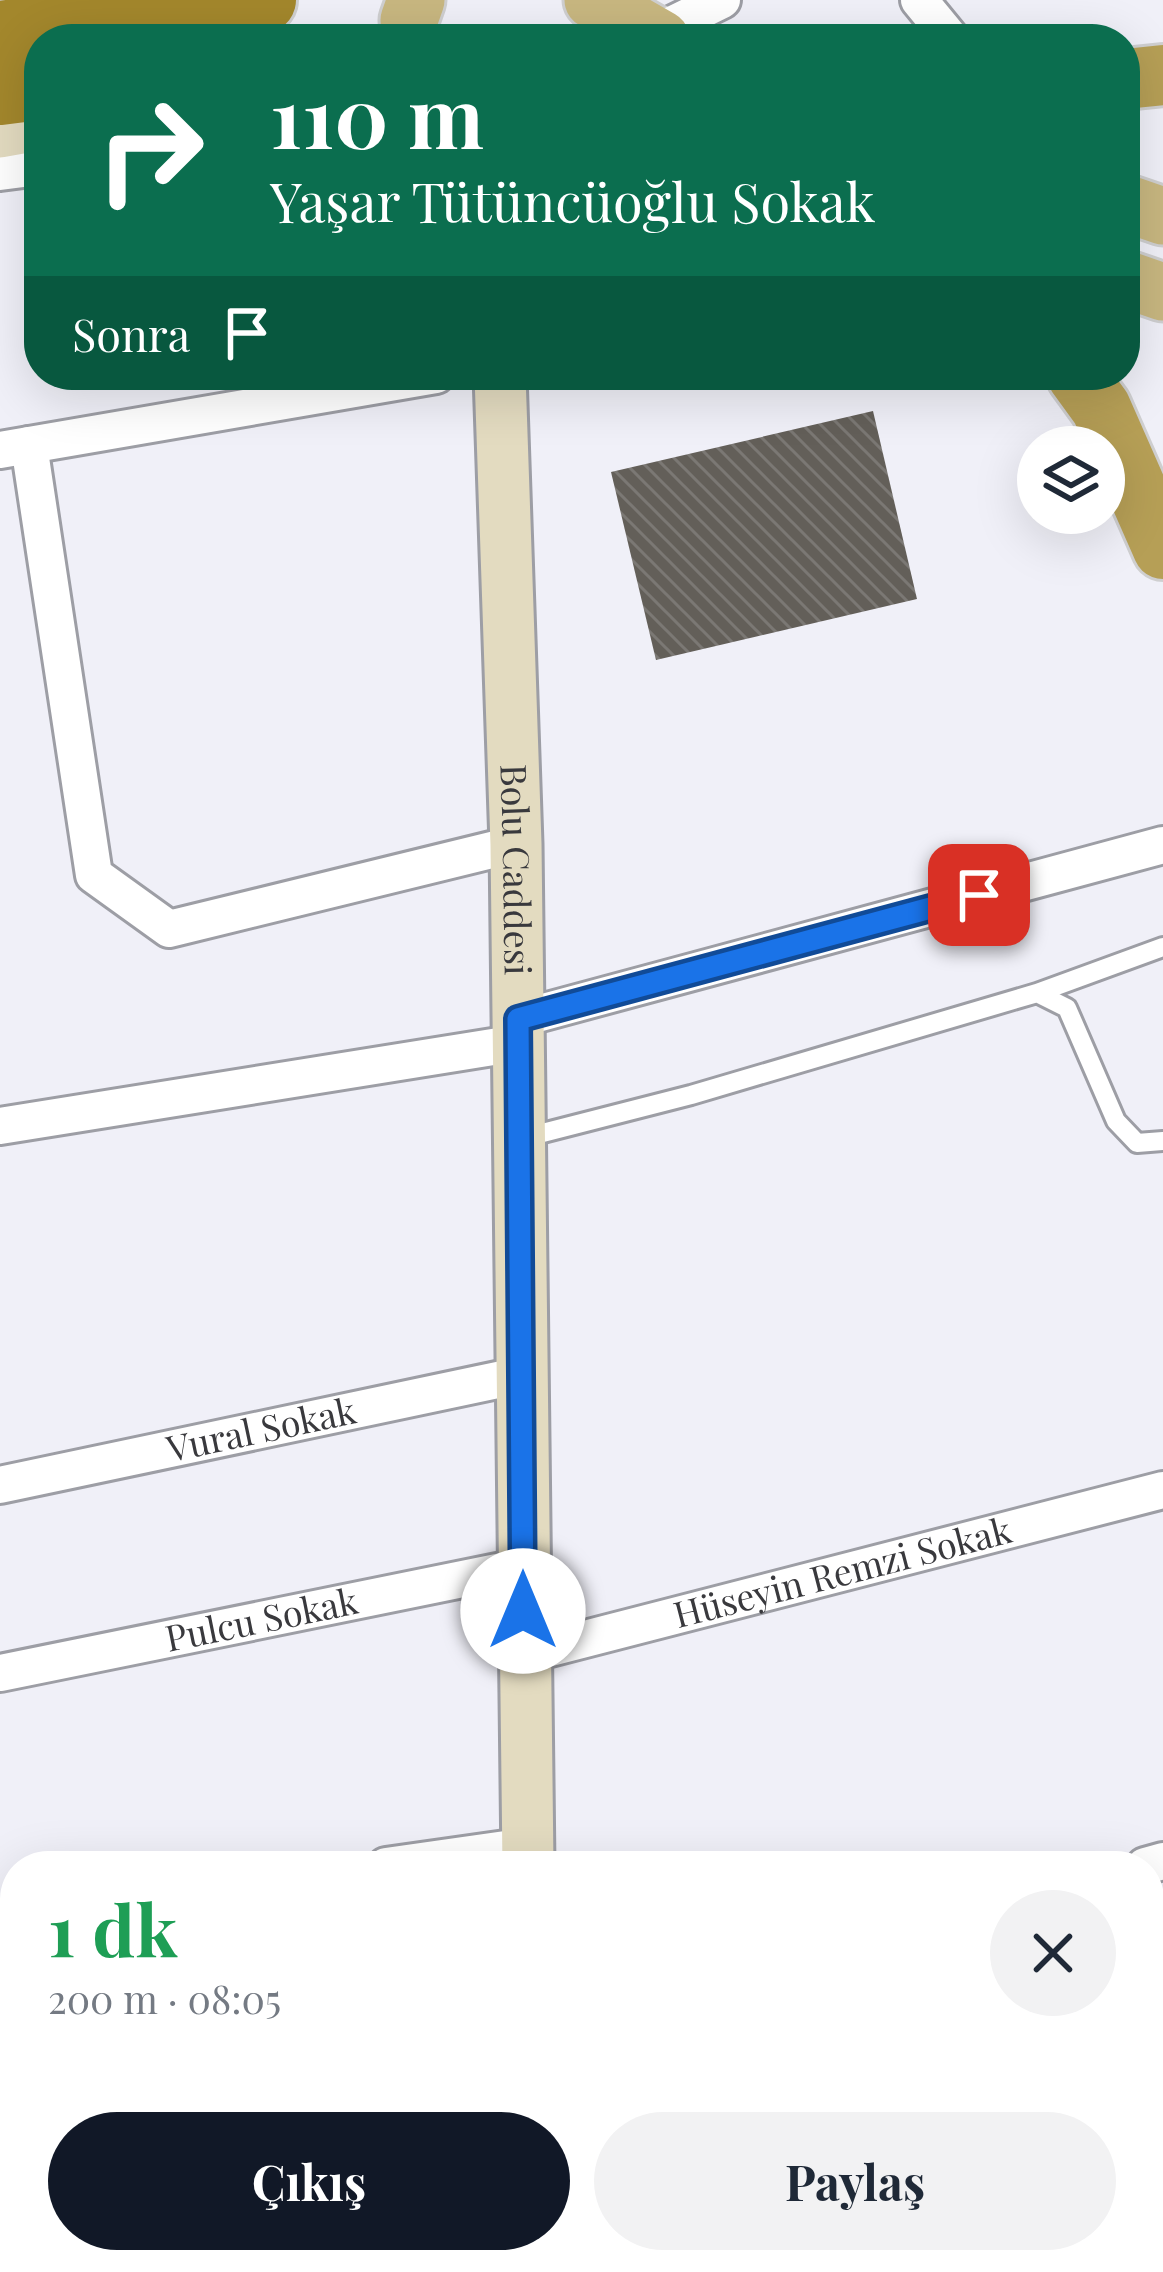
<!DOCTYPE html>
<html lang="tr">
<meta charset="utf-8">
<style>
:root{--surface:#fff;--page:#f2f2f3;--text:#1f2937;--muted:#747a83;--accent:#111827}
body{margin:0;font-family:"Playfair Display",serif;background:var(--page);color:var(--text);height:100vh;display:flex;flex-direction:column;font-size:45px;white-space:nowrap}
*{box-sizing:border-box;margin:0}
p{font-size:39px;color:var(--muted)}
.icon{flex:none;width:66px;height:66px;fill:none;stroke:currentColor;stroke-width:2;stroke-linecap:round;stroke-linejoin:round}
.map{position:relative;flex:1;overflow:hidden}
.panel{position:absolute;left:0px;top:1851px;width:1164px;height:423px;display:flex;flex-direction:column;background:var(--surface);border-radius:48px 48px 0 0;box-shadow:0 12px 48px #0002}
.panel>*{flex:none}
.top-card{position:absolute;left:24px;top:24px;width:1116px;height:366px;border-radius:48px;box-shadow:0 12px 48px #0002;background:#0b6e4f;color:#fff;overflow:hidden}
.tools{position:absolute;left:1017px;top:426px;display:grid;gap:24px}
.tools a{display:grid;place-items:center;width:108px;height:108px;border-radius:50%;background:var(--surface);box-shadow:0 12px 48px #0002;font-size:60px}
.pin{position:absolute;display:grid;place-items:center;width:102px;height:102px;color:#fff;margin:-51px;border-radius:24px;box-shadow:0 6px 18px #0006}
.me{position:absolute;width:132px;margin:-66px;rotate:0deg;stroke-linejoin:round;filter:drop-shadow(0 0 9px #0008)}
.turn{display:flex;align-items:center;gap:42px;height:252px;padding:0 48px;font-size:54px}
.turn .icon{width:156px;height:156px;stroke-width:2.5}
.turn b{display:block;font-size:84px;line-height:102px}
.then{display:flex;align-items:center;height:114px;padding:0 48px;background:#0003;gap:24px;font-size:45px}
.round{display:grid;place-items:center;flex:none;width:126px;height:126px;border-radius:63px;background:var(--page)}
.summary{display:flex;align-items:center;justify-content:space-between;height:204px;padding:0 48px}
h1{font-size:72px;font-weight:700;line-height:90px;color:#1e9e55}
.cta{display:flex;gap:24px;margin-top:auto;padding:24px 48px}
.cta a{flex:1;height:138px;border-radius:72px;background:var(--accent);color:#fff;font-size:48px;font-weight:700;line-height:138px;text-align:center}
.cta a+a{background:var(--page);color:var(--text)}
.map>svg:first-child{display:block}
</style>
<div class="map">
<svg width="1163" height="2272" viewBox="0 0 1163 2272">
<defs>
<pattern id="building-back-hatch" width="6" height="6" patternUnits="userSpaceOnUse" patternTransform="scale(3)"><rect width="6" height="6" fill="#635f59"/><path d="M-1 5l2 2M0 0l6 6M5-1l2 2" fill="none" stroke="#7b7874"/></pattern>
</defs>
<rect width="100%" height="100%" fill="#f0f0f8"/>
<path fill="url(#building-back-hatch)" d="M873,411L917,599L656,660L611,472Z"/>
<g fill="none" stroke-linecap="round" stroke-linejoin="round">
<defs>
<path id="service" d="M1037,993L1163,947
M523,1138L691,1095L1037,993L1067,1008L1116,1121L1137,1143L1163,1141"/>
<g id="minor">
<path d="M919,0L951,39"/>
<path d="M651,35L722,0"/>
<path d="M0,172L39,167"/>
<path d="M29,445L94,875L169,929L516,844"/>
<path d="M0,450L436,375"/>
<path d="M518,1019L1163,845"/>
<path d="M0,1126L518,1043"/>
<path id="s1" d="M0,1485L521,1375"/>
<path id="s2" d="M523,1655L1163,1490"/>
<path id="s3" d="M0,1673L522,1567"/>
<path d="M386,1866L528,1846"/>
<path d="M1145,1866L1163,1861"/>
<path d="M0,1922L15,1919"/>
<path d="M1149,2178L1163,2175"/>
<path d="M652,2272L721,2259"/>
</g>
<g id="secondary">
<path d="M0,132L39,125"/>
<path id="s4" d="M500,375L516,844L528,1866"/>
<path d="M528,2259V2272"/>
</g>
<path id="primary" d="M593,0L661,39
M410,39L409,20L416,0
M1125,203L1163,216
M1125,279L1163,292"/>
<path id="trunk" d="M1125,79L1163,75
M1077,375L1101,408L1163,549"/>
<path id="motorway" d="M0,34L263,0
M0,92L39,87"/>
</defs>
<use href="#service" stroke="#9d9ea5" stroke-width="24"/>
<use href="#minor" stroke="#9d9ea5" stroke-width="42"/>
<use href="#secondary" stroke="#9d9ea5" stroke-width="57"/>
<use href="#primary" stroke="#cfcfd0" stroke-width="63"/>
<use href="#trunk" stroke="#cfcfd0" stroke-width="66"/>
<use href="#motorway" stroke="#cfcfd0" stroke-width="72"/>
<use href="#service" stroke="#fff" stroke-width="18"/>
<use href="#minor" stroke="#fff" stroke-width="36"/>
<use href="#secondary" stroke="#e3dbc0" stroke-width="51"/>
<use href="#primary" stroke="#c8b780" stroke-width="57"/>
<use href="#trunk" stroke="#b69f56" stroke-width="60"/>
<use href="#motorway" stroke="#a3872c" stroke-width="66"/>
</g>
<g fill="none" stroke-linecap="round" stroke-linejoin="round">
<defs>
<path id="route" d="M523,1611L518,1019L979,895"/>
</defs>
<use href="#route" stroke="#114b97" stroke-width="30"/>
<use href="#route" stroke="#1a73e8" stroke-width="21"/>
</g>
<g text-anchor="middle" stroke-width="12" stroke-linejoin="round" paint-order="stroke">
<g font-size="36" fill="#39393d" stroke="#f0f0f8">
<text dy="13" stroke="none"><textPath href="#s4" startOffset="495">Bolu Caddesi</textPath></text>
<text dy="13" stroke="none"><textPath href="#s1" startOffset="267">Vural Sokak</textPath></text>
<text dy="13" stroke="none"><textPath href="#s2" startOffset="330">Hüseyin Remzi Sokak</textPath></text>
<text dy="13" stroke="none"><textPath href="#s3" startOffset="267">Pulcu Sokak</textPath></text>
</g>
</g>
</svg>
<div class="tools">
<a><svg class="icon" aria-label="layers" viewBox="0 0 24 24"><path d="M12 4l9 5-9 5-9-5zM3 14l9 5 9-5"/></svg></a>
</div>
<div class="pin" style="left:979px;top:895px;background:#d93025"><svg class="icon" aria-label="arrive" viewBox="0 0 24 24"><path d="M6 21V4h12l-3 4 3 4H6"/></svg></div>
<svg class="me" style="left:523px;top:1611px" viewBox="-20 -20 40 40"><circle r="19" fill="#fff"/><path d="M0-13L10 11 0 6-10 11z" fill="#1a73e8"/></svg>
<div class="top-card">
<div class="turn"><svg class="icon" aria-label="right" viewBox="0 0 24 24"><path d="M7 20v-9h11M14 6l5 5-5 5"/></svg><div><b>110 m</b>Yaşar Tütüncüoğlu Sokak</div></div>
<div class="then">Sonra<svg class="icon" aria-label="arrive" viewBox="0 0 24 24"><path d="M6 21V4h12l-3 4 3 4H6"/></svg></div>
</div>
<section class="panel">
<div class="summary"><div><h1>1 dk</h1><p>200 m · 08:05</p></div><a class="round"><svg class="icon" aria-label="close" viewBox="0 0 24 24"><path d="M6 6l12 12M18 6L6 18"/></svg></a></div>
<div class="cta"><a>Çıkış</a><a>Paylaş</a></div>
</section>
</div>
